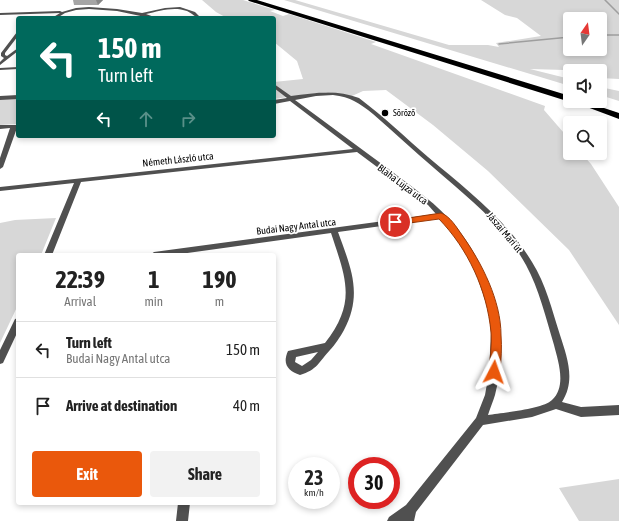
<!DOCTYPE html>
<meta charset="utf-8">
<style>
:root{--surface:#fff;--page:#f2f2f2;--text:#222;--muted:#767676;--line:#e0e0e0;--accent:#ea580c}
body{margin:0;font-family:"Asap Condensed",sans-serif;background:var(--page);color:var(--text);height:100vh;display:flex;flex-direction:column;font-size:15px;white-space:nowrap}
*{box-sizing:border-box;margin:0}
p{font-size:13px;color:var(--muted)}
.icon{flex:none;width:22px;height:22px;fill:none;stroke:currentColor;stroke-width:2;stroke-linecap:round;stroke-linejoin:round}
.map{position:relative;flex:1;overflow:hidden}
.drawer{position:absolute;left:16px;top:253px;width:260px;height:252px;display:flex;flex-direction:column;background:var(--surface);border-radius:4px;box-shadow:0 2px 6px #0003}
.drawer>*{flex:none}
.banner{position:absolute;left:16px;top:16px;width:260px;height:122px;border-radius:4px;box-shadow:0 2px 6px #0003;background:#00695c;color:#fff;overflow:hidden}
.needle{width:26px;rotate:14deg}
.buttons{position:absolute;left:563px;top:12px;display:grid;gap:8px}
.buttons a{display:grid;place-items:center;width:44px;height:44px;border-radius:4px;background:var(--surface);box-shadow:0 2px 6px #0003;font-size:20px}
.speed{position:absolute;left:288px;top:457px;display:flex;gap:8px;font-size:20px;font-weight:700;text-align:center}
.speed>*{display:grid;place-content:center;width:52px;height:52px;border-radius:50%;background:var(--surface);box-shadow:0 2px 6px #0003;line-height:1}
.speed small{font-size:10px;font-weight:400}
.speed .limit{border:6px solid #d22;background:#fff;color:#111}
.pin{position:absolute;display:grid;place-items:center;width:34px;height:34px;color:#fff;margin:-17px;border:2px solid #fff;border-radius:50%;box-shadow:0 1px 4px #0007}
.me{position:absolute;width:44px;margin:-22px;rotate:4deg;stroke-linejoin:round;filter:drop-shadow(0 0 3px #0008)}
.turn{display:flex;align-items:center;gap:14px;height:84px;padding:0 16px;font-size:18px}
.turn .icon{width:52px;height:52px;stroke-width:2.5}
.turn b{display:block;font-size:28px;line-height:34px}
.lanes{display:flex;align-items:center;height:38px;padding:0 16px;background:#0003;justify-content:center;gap:20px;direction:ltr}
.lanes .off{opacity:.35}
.eta{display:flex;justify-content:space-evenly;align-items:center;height:68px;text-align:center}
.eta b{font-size:24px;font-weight:700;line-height:28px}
.button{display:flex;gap:8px;margin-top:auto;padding:8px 16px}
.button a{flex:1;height:46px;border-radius:4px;background:var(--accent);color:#fff;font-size:16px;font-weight:700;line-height:46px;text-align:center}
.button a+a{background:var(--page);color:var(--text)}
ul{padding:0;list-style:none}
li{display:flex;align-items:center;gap:12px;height:56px;padding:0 16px;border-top:1px solid var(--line)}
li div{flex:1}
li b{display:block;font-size:15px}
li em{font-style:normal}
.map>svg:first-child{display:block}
</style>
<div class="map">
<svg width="619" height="521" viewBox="0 0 619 521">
<rect width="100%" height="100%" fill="#fff"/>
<path fill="#d7d7d7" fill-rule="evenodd" d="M202,0H243L275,10L270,11L283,16L289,14L376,42L371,44L545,106L544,110L570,140V153H581L591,164L619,207V325L569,250L488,171L433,125L386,90L363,91L352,96L326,92L274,99V82L303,79L297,61L274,42V18H227L216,12Z
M284,0H295L449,45H488L499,47L496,43L541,36L517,18L505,15L481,0H619V79L600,78V71L530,69L570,79V86ZM570,19H600V49H570Z
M600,87L619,91V101L600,95Z
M18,98V124L0,125V99Z
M56,218L41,255H18V305L0,343V223L15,220Z
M619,479V521H579L559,488Z"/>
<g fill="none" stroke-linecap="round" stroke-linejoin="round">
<path stroke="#9e9e9e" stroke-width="1.5" d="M605,0L619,14
M600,35H619
M499,44L570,37"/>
<path fill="#505050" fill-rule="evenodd" d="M89,7L117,9L142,13L165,8L180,7L195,12L201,18C195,18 192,13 187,11C174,6 159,11 146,14L157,18H150L117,11L89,9L76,10L65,13L57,18H52L60,13L0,15V13L60,11L62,12L76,8Z
M17,32H18V36L5,53V55L7,56L18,48V51L0,65V62L4,58L1,56V53Z
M18,67V69L0,70V68Z
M274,84L291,96C315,93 336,89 359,98C383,116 405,137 428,157C466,189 506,219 532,262C546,284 552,310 560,335C567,357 576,380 562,402L581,407L619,405V415L581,417L556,409L532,417L483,425L416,512L414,521H387L389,517L406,505L476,418L485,395L489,372L491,334L489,312L477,276L470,260L451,231L440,218L338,232C351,268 363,294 344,330C340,337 335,345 330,350C319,362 317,370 300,375C288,371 282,364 288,351L325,343C357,302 346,279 331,233L173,255H150L154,252L436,214L428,205L357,152L81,182L52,255H44L74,183L0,191V187L353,149L290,101L274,104V100L287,98L274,88ZM333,95C351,97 359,103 373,114C394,132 414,151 434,168C467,197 504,225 526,265C539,289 546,318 554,345C558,361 567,386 552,400C543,409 502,413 488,415C490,408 493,402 495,395C510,339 493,272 456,227C438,204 413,188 390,170C358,147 327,123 295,100L316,96ZM318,352L311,360L302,366L295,362L296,357Z
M18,95V99L0,100V96Z
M0,125H18L3,167L0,169V158L10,128L0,129Z
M18,318V331L3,363L0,364V350L15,319Z
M178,503H190L188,521H176Z"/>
<path fill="#000" fill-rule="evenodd" d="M248,0H257L570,96V101H583L619,113V119L571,101H567L249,1Z"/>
</g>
<path fill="#a5a5a5" d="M73,0H103L98,5H74Z"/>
<path fill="#868686" d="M96,0H103L98,5Z"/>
<path fill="#ea580c" stroke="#983908" d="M441,213C450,216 457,228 462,235C482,263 501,301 501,335C502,348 501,360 500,372L498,376H491L489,372C490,359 492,345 491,332C487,290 468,249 439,219L395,225L391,222L395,220Z"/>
<circle fill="#000" stroke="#fff" stroke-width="1.5" cx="385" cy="113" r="4"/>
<g text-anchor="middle" stroke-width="3.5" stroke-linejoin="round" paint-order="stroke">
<g font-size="9" fill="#000" stroke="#fff" text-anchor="start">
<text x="393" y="116">Söröző</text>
</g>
<g font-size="10" fill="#000" stroke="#fff">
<text transform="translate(178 159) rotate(-6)" y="4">Németh László utca</text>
<text transform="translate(403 184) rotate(37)" y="4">Blaha Lujza utca</text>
<text transform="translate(296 226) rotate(-7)" y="4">Budai Nagy Antal utca</text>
<text transform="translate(505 232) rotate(50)" y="4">Jászai Mari út</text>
</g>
</g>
</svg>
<div class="buttons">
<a><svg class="needle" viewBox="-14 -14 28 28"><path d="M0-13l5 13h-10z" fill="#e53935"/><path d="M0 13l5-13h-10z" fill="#767676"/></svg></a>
<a><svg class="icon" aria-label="sound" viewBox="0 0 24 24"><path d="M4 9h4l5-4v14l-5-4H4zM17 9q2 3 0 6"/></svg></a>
<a><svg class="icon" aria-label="search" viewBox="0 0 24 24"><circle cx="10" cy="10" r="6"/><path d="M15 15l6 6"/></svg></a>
</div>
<div class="speed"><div>23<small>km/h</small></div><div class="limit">30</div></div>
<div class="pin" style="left:395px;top:222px;background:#d93025"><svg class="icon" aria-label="arrive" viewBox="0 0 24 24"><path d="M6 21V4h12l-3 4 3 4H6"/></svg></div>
<svg class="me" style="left:494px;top:372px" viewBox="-20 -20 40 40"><path d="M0-17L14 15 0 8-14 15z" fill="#ea580c" stroke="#fff" stroke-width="4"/></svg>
<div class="banner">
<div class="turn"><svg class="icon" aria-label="left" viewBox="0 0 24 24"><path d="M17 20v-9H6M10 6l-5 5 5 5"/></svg><div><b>150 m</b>Turn left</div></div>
<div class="lanes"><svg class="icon" aria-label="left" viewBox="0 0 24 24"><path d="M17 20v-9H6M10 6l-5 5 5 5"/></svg><svg class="icon off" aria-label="ahead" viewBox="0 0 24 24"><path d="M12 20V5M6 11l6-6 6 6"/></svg><svg class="icon off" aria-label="right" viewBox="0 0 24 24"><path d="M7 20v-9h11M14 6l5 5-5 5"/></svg></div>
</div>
<section class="drawer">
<div class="eta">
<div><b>22:39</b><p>Arrival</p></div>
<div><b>1</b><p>min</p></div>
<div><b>190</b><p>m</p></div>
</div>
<ul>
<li><svg class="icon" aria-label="left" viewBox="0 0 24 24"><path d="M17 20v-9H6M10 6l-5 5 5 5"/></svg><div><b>Turn left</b><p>Budai Nagy Antal utca</p></div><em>150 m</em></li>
<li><svg class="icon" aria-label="arrive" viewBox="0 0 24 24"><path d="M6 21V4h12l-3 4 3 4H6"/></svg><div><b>Arrive at destination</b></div><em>40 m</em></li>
</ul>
<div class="button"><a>Exit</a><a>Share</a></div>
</section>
</div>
